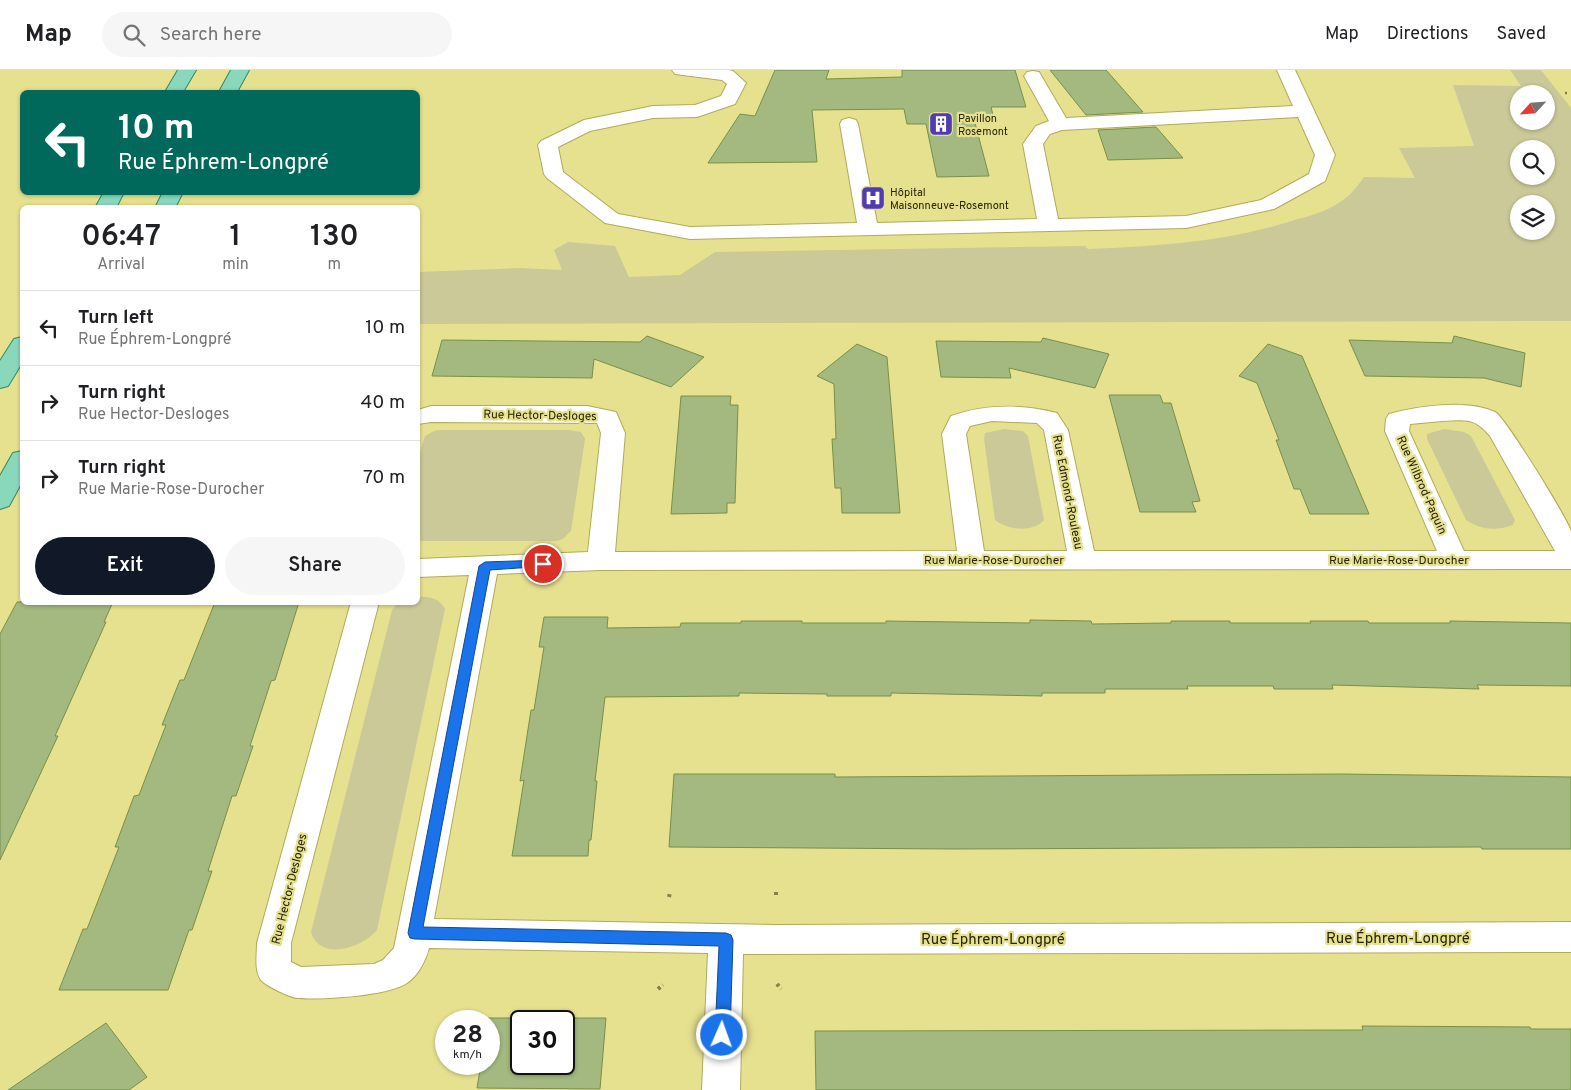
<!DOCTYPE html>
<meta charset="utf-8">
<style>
:root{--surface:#fff;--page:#f6f6f6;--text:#202124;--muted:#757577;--line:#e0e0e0;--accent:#111827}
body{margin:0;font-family:Overpass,sans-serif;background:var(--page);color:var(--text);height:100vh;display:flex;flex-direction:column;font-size:19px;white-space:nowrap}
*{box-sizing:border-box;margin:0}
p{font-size:16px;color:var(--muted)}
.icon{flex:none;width:28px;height:28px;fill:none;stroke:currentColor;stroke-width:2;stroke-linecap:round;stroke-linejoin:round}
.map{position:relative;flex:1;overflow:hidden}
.sheet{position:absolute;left:20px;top:135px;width:400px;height:400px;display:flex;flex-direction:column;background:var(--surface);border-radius:8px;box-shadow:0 1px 4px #0004}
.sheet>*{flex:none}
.top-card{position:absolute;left:20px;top:20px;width:400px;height:105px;border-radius:8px;box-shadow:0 1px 4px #0004;background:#00695c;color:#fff;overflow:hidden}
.needle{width:32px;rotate:244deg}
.fabs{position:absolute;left:1510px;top:15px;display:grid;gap:10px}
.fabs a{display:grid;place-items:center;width:45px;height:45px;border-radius:50%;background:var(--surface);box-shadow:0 1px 4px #0004;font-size:25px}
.speed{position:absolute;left:435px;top:940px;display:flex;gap:10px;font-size:25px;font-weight:700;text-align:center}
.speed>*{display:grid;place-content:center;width:65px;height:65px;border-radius:50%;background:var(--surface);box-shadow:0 1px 4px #0004;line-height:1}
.speed small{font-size:12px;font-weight:400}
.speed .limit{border:2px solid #111;border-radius:8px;background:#fff;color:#111}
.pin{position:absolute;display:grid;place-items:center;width:42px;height:42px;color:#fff;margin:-21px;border:2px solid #fff;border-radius:50%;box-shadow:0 1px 5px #0007}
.me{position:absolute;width:55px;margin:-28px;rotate:2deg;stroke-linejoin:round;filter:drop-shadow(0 0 4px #0008)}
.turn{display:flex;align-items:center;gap:18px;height:105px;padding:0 15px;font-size:22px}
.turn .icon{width:65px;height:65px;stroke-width:2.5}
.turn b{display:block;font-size:35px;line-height:42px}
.eta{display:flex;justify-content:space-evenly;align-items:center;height:85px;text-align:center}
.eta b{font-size:30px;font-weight:600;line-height:35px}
.cta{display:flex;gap:10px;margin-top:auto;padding:10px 15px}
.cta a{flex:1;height:58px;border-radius:30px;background:var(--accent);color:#fff;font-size:20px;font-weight:600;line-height:58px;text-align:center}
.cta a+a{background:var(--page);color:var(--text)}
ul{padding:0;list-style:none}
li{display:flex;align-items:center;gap:15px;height:75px;padding:0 15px;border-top:1px solid var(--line)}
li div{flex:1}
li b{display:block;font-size:19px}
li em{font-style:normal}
header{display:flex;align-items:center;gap:30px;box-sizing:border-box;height:70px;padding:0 25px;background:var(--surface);border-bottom:1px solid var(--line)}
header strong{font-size:24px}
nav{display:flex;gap:28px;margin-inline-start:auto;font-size:18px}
.search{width:350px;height:45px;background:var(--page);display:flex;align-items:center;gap:12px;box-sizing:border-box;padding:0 18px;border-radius:28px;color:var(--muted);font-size:19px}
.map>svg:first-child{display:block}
</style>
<header>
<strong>Map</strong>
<div class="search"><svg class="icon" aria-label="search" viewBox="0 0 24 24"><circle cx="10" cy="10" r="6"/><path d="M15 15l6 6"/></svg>Search here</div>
<nav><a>Map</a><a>Directions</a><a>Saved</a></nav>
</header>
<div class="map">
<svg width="1571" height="1020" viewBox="0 0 1571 1020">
<rect width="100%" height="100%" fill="#e6e18f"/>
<path fill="#cbc998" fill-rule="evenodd" d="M1510,0H1541L1571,38V251L418,254V202L520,198L562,200L554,180L568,172L615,176L629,207L680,205L715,182L1085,176L1088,179C1158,176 1227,172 1295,150C1313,145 1331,140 1347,127C1353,122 1359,114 1364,107L1415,108L1399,78L1474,76L1453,15L1521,16ZM1519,24H1546V51H1519ZM1519,79H1546V106H1519ZM1519,134H1546V161H1519Z
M1004,359L1023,361L1028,366L1044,450C1033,463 1007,460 995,450L984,369L985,363Z
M1444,359L1464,362L1471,366L1515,450L1513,455C1497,461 1480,460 1466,450L1427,369V364Z
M440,360H569L581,362L585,369L571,461L563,469L557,471H418V389L425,366L434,361Z
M418,526C429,527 440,528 445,539L377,860C362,878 320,892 311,862L392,540L398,533L418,532Z"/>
<path fill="#a3b980" stroke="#779048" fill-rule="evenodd" d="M775,0H829L826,9L902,7V0H1015L1026,37H991L995,53H975L989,106L937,107L926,54H907L904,39L812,40L817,92L708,93L740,44L755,46Z
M1050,0H1106L1143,42L1086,45Z
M1156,57L1183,88L1108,90L1098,60Z
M647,266L704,287L671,317L594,289L592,308L432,306L442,270L640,272Z
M1454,266L1525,283L1521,317L1484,308L1365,306L1349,270L1452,273Z
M1043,268L1109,284L1095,318L1009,298L1011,308L941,307L936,271L1041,272Z
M857,274L887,287L900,443H842L841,418H835L832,369H836L834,314L817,306Z
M1268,274L1302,286L1369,444H1310L1300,419H1294L1276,370H1279L1257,313L1239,306Z
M1109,325H1160L1163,333H1171L1200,431L1192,432L1196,442H1140Z
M681,326H731L730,335H738L735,433H727V443L671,444Z
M17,532H113L104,552H106L55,666H58L0,790V564Z
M215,532H299L275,610L271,611L250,676H253L236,726H232L208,801H212L192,860H189L168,920H59L83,859H87L119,777H115L134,726L139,725L166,655H162L180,610H184Z
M544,547H608L607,558L680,557L681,553H741V551H802V553H886V551L1030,553V550L1091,551L1092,554L1171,553V551H1230V553H1311L1310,551H1368L1369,553H1450V551L1571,553V616L1477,615L1479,619L1332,615L1333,619H1274L1273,616H1187L1188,619H1105V623H1042V626L891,623V626H827V624L739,623V626L605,627L595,711H597L591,770H589L588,786H512L524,710L520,711L531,640H534L544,577H539Z
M674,704H835V707L1341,704L1571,707V779H1482L1481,777L953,779L669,777Z
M488,948H606L600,1019L477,1018L481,994H489ZM521,951H564V994H521Z
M106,953L147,1007L129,1020H8Z
M1362,956L1530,957L1531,959H1571V1020H816L815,961L1363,960Z"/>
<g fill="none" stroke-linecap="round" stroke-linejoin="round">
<defs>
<path id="minor" d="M672,0H729L733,1L746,13L735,34L697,47L653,48L590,61L558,77L563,102L618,144L690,157L857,153L840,54L842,50L849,48L856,50L858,54L877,153L1037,149L1023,74L1036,56L1049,51L1024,6L1027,2L1033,1L1039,2L1066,48L1293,36L1277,0H1295L1335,85L1325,111L1274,139L1186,158L690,169L605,153L547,108L544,104L538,75L541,71L584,50L653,36L695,35L721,26L727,14L722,10L675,4ZM1298,47L1315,85L1309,104L1261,130L1186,146L1058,149L1043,74L1050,64L1062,60Z
M431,336H587L616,342L625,363L615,482L957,481L942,364L951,346C986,334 1021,334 1057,343L1068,360L1094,481H1437L1385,361L1386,349L1389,344C1418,336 1467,329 1495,342C1505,347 1566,447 1571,461C1571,472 1571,488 1571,499L601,500L497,504L434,849L777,855L1571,852V882L743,884L740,1020H702L708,883L429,878C426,890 418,906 407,913C388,926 322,930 298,928C291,928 266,916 261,910C254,900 257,885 257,873L351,532H379L291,873V892L301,897L374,894L383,890L394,878L469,505L418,507V489L588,482L601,363L597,353L431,352L418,354V340ZM992,351L1037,353L1044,360L1067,481H984L966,364L970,356ZM1442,351C1466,350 1474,347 1490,366L1555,481H1464L1409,361L1410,354Z"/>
<path id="major" d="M178,0H196L183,22H165Z
M231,0H249L237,22H219Z
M104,122H124L116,138H95Z
M163,122H183L175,138H155Z
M22,267V293L8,316L0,318V291L14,269Z
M22,381V412L9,436L0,439V406L13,383Z"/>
</defs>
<use href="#minor" stroke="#b0ab5a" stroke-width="2"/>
<use href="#major" stroke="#34885e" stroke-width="2"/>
<path stroke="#848047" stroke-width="2.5" stroke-dasharray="2 2" stroke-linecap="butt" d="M1565,23H1568"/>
<path stroke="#848047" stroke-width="4" stroke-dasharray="3 3" stroke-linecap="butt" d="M776,822V828
M669,827L670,822
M777,914L781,919
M658,919L663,915"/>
<use href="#minor" fill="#fff" fill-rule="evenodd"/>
<use href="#major" fill="#8ad8bc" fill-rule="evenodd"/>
</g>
<path fill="#1a73e8" stroke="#114b97" d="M543,490L547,491L549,494L547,496L490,500L423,857L726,863L731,865L733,870L730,965L728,970L722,972L717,970L715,965L719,876L415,869L410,868L408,863L479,496L485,492Z"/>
<defs>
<symbol id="building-square" viewBox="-11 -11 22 22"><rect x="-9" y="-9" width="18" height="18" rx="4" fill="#513bb2" stroke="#e6e18f"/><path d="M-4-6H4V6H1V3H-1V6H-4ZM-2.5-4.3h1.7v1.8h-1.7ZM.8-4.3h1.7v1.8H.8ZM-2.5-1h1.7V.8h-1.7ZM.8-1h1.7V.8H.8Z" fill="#fff"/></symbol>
<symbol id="hospital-square" viewBox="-11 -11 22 22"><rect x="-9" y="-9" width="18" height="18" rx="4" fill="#513bb2" stroke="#e6e18f"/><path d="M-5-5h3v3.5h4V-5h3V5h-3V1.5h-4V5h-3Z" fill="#fff"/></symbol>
</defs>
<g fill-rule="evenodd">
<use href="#building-square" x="927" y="40" width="28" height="28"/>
<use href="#hospital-square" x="859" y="114" width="28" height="28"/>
</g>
<g text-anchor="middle" stroke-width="4.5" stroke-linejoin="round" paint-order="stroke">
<g font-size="11" fill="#252301" stroke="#e6e18f" text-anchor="start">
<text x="958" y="52">Pavillon<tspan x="958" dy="13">Rosemont</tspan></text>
<text x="890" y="126">Hôpital<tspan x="890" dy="13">Maisonneuve-Rosemont</tspan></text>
</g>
<g font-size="12" fill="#252301" stroke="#e6e18f">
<text transform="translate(540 345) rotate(1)" y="4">Rue Hector-Desloges</text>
<text transform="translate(1422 415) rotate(66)" y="4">Rue Wilbrod-Paquin</text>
<text transform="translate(1068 422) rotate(79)" y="4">Rue Edmond-Rouleau</text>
<text x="994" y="494">Rue Marie-Rose-Durocher</text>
<text x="1399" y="494">Rue Marie-Rose-Durocher</text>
<text transform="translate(289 819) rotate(-76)" y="4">Rue Hector-Desloges</text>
</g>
<g font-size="15" fill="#252301" stroke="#e6e18f">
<text x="1398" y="873">Rue Éphrem-Longpré</text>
<text x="993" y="874">Rue Éphrem-Longpré</text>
</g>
</g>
</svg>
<div class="fabs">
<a><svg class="needle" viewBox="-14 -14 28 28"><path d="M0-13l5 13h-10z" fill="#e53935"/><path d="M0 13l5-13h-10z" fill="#757577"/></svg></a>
<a><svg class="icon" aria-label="search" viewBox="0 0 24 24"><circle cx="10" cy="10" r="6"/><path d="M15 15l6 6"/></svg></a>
<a><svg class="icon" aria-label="layers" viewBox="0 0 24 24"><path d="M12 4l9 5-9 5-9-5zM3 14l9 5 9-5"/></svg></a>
</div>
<div class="speed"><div>28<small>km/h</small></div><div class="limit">30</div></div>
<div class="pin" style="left:543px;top:494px;background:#d93025"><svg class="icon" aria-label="arrive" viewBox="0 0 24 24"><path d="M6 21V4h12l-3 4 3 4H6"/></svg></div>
<svg class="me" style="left:722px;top:965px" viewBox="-20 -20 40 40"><circle r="17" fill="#1a73e8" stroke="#fff" stroke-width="3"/><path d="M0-11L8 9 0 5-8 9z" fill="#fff"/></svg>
<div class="top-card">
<div class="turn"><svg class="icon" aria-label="left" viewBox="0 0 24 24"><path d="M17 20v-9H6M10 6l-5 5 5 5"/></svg><div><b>10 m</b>Rue Éphrem-Longpré</div></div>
</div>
<section class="sheet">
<div class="eta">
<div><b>06:47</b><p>Arrival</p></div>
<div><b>1</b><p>min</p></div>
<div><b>130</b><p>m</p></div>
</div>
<ul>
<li><svg class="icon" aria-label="left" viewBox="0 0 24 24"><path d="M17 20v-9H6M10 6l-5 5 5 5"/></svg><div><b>Turn left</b><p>Rue Éphrem-Longpré</p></div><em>10 m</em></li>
<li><svg class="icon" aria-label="right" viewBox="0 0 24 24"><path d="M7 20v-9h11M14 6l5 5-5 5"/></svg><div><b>Turn right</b><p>Rue Hector-Desloges</p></div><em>40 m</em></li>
<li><svg class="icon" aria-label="right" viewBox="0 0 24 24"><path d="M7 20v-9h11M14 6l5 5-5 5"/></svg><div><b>Turn right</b><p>Rue Marie-Rose-Durocher</p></div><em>70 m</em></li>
</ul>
<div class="cta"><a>Exit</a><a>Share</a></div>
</section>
</div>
